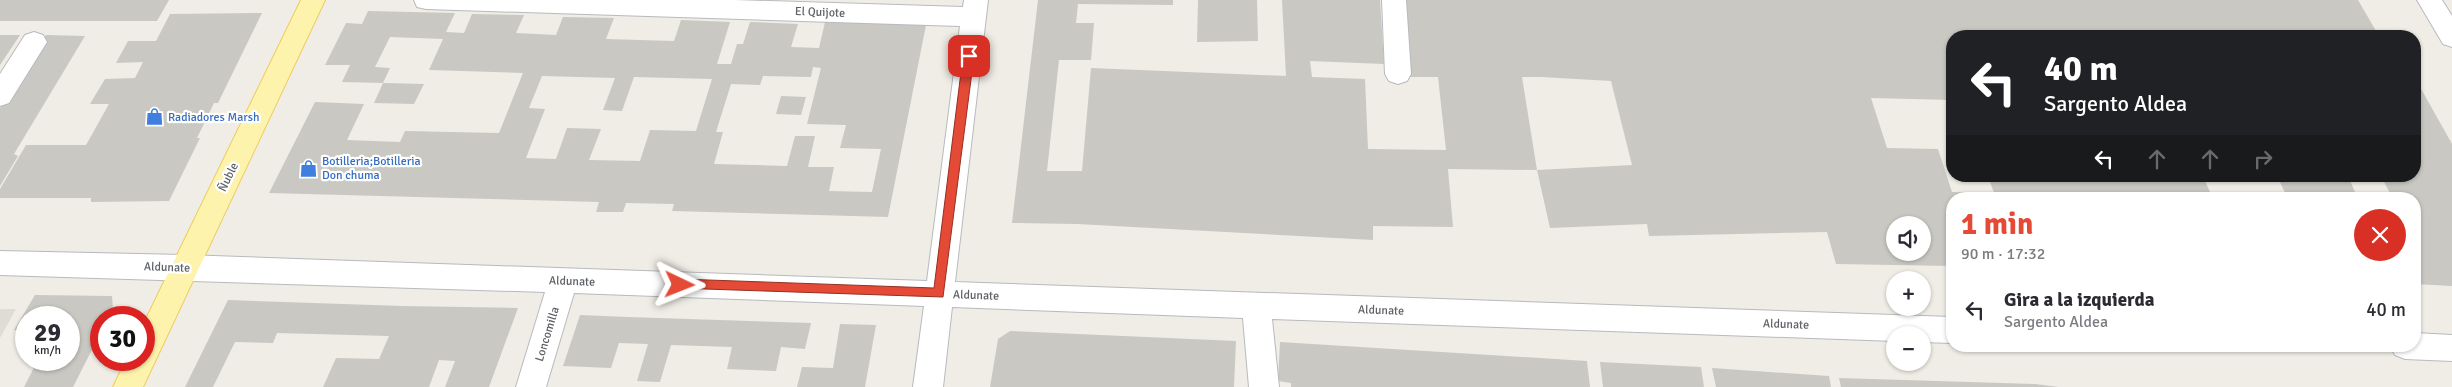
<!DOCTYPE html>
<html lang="es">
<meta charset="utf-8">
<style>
:root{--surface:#fff;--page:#f7f7f7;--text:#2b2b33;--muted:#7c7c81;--accent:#e44a35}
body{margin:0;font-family:Signika,sans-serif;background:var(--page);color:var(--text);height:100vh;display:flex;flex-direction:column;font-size:19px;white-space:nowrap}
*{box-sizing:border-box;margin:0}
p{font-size:16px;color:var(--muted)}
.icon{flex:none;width:28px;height:28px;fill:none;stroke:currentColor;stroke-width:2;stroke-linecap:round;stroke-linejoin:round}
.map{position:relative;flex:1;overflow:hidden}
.drawer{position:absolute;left:1946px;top:192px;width:475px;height:160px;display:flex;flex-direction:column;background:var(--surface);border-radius:20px;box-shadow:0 1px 4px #0004}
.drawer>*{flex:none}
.banner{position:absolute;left:1946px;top:30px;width:475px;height:152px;border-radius:20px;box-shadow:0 1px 4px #0004;background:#202124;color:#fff;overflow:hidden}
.controls{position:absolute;left:1886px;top:216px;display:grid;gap:10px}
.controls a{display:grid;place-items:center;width:45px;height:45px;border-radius:50%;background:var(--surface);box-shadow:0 1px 4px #0004;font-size:25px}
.speed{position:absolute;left:15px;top:306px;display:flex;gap:10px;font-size:25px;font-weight:700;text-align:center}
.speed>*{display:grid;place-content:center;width:65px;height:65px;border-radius:50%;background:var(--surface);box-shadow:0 1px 4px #0004;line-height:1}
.speed small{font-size:12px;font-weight:400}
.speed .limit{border:8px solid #d22;background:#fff;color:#111}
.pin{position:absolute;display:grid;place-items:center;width:42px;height:42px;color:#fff;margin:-21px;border-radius:10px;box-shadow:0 2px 8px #0006}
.me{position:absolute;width:55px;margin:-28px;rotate:92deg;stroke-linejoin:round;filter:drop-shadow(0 0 4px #0008)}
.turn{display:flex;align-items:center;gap:18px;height:105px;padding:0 15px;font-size:22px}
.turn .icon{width:65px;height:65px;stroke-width:2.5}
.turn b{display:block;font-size:35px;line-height:42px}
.lanes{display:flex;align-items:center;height:48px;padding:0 15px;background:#0003;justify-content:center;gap:25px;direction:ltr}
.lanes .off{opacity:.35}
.round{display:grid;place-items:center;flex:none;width:52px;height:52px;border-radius:26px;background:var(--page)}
.overview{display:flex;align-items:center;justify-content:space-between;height:85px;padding:0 15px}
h1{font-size:30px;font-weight:700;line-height:38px;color:var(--accent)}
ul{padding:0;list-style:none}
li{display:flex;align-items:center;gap:15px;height:65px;padding:0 15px}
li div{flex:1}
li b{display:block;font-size:19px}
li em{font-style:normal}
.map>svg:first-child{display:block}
</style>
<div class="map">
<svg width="2452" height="387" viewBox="0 0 2452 387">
<rect width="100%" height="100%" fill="#efede5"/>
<path fill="#dedcd3" d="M0,309H16L0,338Z"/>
<path fill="#cac8c2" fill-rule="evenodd" d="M0,0H169L157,21H0Z
M1038,0H1173V5L1078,4L1076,23H1094L1091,60H1059L1047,171H1082L1091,68L1286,76L1282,0H1380L1384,64L1310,61L1312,77L1365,79L1368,149L1446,150L1438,77H1411L1406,0H2358L2379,36H1952V100L1871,98L1887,148L1938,149L1952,192L1994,193L1988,176H2203L2213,199H1952V266L1836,264L1827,232L1649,236L1647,224L1550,228L1537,170L1632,165L1611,81L1541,77H1522L1537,170L1448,169L1453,227L1373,226V240L1077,224L1012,223ZM1895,225H1922V252H1895Z
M1198,0H1257L1258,41L1197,42Z
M368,11L455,13L446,32L464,33L472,14L524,15L516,33L556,35L563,17L614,18L606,39L674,41L681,20L730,22L717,64H731L737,44H743L750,22L798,24L791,47L819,48L825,22L926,25L888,217L672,211L674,204L626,203L623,212H596L599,202L269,193L315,102L364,104L347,140L400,142L405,131L499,133L523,73L429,70L443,39L390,37L375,67L390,68L383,83L424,84L414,104L374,103L383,83L342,82L350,65H325L346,23L362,24ZM813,67L821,68L807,124L846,125L840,148L881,149L872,192L829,191L834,167H808L815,136H795L787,166L714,164L723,132H716L731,84L760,85L763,76L811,77ZM542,76L615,78L603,110L622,111L634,77L712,79L696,131L650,130L640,161L589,160L601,129L567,128L556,159L526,158L545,109L529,108Z
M262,13L218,103H214L197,138H200L169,201L91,202V198H0V189L26,145H86L109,104H90L105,79L135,78L143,62L116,63L128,41H156L170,14Z
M0,35H20L0,65Z
M46,35L85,36L14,154L18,156L0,186V108Z
M2415,78L2452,144V286L2415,284V199H2393L2381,176H2415Z
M781,96L806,97L801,115L776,114Z
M2277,176H2348L2358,199H2288Z
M35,295L112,296L113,310L109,318H101V332L73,387H24L38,360H69V318H26V330H14Z
M228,300L402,306L518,308L489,387H445L455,361L439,360L429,387H323L336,358L379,359L389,336L277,333L273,343L235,342L213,387H185Z
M580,315L628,317L811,323L805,349L781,347L776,371L727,369L732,347L671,345L660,382L637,381L648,344L619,343L611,368L563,366Z
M840,324L876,325L865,387H797L802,367L833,368Z
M1010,331L1236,341L1234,387H990L998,339Z
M1280,342L1587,361L1590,387H1291V383L1278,381Z
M1600,362L1701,367L1704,387H1603Z
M1712,368L1829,376L1831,387H1716Z
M1839,378L2035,384L2059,387H1841Z"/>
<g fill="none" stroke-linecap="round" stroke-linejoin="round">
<defs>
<path id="minor" d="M414,0H735L963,7L964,0H988L955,282L1952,317V343L1922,342V335H1895V341L1272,319L1279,387H1249L1243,318L952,307L943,387H913L924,306L574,293L546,387H516L545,292L0,275V251L184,255L927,281L960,26L426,9L417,7Z
M1382,0H1406L1411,74L1407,81L1398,84L1389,81L1385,74Z
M2417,0H2442L2452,16V47L2443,44Z
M34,32L43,35L47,42L9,103L0,106V74L25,35Z
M2415,333L2452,335V361L2405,359L2395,355L2390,346H2415Z"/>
<path id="major" d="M301,0H325L143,387H113L126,360H144V323Z"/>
</defs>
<use href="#minor" stroke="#b7babe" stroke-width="2"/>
<use href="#major" stroke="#eecc5f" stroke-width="2"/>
<use href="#minor" fill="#fff" fill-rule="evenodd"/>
<use href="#major" fill="#fdf3ac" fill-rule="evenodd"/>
</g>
<path fill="#e44a35" stroke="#943022" d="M969,52L974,56L943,297L675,288L674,285L680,279L934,288L963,56Z"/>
<defs>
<symbol id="shop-bare" viewBox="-9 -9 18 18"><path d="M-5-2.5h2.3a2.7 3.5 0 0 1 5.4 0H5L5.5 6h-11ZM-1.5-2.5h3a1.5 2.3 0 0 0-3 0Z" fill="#3f7fe0" stroke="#fff" stroke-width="2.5" paint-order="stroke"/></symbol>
</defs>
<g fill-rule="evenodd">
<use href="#shop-bare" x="142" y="104" width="25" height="25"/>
<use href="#shop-bare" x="296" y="156" width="25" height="25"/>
</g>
<g text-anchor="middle" stroke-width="4.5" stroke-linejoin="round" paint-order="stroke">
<g font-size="12" fill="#5d6065" stroke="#fff">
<text transform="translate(820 12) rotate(2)" y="4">El Quijote</text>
<text transform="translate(228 177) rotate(-64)" y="4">Ñuble</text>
<text transform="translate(167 267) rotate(2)" y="4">Aldunate</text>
<text transform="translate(572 281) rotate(2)" y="4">Aldunate</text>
<text transform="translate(976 295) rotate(2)" y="4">Aldunate</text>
<text transform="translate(1381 310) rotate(2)" y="4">Aldunate</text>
<text transform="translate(1786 324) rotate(2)" y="4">Aldunate</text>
<text transform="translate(547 334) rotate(-73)" y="4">Loncomilla</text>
</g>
<g font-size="12" fill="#366cbe" stroke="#fff" text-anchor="start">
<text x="168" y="121">Radiadores Marsh</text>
<text x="322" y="165">Botilleria;Botilleria<tspan x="322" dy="14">Don chuma</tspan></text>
</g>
</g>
</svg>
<div class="controls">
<a><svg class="icon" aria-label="sound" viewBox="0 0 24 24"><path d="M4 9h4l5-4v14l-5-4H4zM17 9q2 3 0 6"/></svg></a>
<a>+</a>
<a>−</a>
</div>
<div class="speed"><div>29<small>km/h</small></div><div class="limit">30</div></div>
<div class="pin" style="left:969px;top:56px;background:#d93025"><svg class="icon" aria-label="arrive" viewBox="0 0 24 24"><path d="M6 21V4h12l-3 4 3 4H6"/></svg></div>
<svg class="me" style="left:680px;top:285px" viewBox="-20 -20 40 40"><path d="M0-17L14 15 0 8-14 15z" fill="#e44a35" stroke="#fff" stroke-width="4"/></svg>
<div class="banner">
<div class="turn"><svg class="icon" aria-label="left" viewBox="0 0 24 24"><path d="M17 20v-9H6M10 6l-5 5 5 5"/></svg><div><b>40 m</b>Sargento Aldea</div></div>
<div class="lanes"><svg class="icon" aria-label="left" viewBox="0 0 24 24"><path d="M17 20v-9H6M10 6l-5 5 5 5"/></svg><svg class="icon off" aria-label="ahead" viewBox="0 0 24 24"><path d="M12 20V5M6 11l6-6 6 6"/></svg><svg class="icon off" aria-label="ahead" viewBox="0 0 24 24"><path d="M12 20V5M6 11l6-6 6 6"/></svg><svg class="icon off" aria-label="right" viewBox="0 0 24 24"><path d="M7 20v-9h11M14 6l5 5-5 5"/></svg></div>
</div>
<section class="drawer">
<div class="overview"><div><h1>1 min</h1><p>90 m · 17:32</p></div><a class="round" style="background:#d93025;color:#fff"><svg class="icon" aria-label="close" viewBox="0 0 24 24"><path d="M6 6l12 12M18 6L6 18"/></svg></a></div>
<ul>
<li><svg class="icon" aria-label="left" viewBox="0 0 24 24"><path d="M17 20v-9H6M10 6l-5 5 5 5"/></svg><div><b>Gira a la izquierda</b><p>Sargento Aldea</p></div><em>40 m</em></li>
</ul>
</section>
</div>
